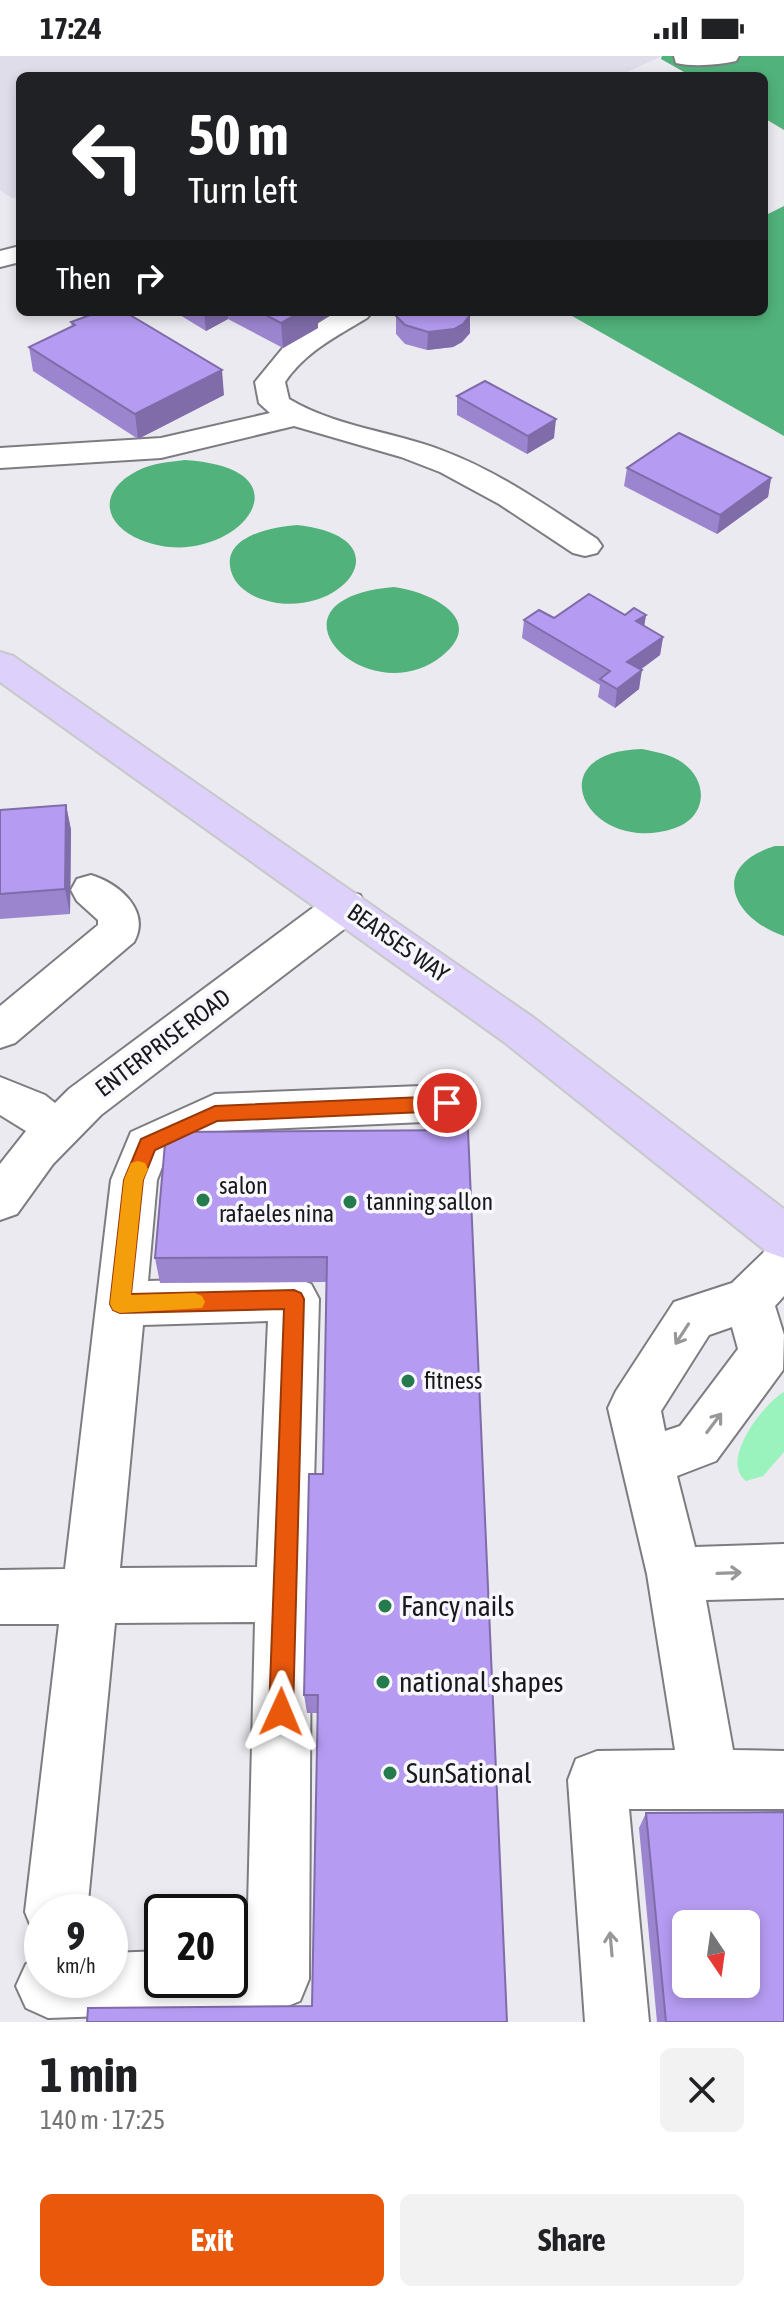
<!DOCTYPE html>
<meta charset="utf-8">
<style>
:root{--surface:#fff;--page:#f2f2f2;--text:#202124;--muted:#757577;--accent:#ea580c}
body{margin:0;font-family:"Asap Condensed",sans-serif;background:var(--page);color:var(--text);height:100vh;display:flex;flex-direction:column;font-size:30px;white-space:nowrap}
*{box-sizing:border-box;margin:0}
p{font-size:26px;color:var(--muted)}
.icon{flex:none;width:44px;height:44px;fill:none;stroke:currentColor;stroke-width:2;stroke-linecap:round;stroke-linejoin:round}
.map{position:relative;height:1966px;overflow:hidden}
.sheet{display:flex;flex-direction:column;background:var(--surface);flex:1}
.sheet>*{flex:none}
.banner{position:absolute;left:16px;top:16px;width:752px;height:244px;border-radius:12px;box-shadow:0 4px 12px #0003;background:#202124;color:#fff;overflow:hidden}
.needle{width:52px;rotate:167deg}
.buttons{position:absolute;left:672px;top:1854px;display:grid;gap:16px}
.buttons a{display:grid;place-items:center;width:88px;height:88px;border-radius:12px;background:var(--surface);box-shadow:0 4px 12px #0003;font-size:40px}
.speed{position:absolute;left:24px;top:1838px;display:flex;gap:16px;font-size:40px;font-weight:700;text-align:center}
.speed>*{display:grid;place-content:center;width:104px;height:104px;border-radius:50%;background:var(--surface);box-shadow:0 4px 12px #0003;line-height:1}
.speed small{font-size:20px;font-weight:400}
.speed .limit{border:4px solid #111;border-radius:12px;background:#fff;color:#111}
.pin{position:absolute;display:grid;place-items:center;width:68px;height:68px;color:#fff;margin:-34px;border:4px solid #fff;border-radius:50%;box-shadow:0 2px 8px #0007}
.me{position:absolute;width:88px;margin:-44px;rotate:1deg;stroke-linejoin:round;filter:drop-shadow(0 0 6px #0008)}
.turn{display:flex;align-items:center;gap:28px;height:168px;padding:0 40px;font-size:36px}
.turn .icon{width:104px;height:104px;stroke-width:2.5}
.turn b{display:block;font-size:56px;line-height:68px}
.then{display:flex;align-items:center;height:76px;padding:0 40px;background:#0003;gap:16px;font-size:30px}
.round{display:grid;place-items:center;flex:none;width:84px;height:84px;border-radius:12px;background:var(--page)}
.overview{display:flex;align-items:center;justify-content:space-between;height:136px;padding:0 40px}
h1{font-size:48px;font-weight:700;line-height:60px}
.action{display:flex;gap:16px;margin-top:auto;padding:16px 40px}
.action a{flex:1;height:92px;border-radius:12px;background:var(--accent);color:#fff;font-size:32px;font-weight:700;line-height:92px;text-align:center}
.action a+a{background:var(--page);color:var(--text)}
.status{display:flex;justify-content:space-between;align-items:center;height:56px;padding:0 40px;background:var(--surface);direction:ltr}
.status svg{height:22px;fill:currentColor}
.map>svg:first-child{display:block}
</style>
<div class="status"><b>17:24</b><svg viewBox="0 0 49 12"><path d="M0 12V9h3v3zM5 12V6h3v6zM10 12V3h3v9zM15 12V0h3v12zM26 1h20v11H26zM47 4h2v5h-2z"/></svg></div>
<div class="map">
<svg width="784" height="1966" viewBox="0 0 784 1966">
<rect width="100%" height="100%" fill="#ebeaf0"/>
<path fill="#e0ddeb" d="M0,0H662L619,20H20V141L11,142L0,134Z"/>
<path fill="#9af2bc" d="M784,1336V1396L763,1420L746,1425C719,1405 763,1348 784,1336Z"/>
<path fill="#52b27b" d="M662,0H784V74L764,62V20H691L661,3Z
M784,150V380L565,256H764V160Z
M185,404C323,413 228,520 141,484C102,468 98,435 137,415C152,407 169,406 185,404Z
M297,469C414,482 334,573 256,541C245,536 234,527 231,515C221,480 273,471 297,469Z
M394,531C427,535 489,562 442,600C367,660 252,543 394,531Z
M642,693C656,696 671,698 683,707C709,726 707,761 675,772C589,802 533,696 642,693Z
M775,790H784V880C731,862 709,810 775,790Z"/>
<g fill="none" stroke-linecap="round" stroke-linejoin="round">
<defs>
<path id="minor" d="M674,0H739L736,5C718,9 694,11 676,7Z
M20,190V206L0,211V195Z
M336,256H372L367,262C337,280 305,296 285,326L289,343C336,371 391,375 441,394C498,415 547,450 597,483L602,490L597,497L585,500L573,497L499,448L440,416L401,401L294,370L161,402L0,412V392L161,382L270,357L259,347L255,326L287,287Z
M91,819C120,828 151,855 134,886L15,987L0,992V950L98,869V864L77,845L71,834L77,823Z
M345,835L360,839L366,850L360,861L101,1059L53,1108L17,1158L0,1164V1108L26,1075L0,1059V1021L45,1039L55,1047L69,1033L330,839Z
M447,1029L463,1034L470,1047L463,1060L447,1065L220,1075L166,1101L157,1124L148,1225L294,1221L311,1228L319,1243L311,1538L309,1923L300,1945L278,1954L48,1962L26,1952L16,1930L26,1908L42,1901V1924H110V1897L162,1895V1924H230V1893L247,1892L255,1566L115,1567L87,1856H42V1881L34,1878L25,1856L59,1568H0V1514L65,1513L111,1124L131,1076L215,1038ZM268,1265L257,1511L120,1512L143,1269Z
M784,1187V1240L775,1250L784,1279L783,1314L716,1405L677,1420L695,1491L784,1488V1542L706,1544L733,1694L784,1695V1753H629L649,1966H585L568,1724L576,1703L597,1695L675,1694L647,1518L608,1352L616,1335L674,1246L732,1227L767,1193ZM732,1271L738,1293L680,1370L665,1375L661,1355L709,1279Z"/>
<path id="major" d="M0,596L13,600L534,962L784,1153V1202L767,1196L504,986L0,626Z"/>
</defs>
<use href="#minor" stroke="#7d7c81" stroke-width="4"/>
<use href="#major" stroke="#c8c8c8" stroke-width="4"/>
<use href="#minor" fill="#fff" fill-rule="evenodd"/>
<use href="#major" fill="#ddd1fc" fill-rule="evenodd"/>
</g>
<path fill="#9c85cf" d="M175,256H336L318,266V272L283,292L228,263L206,275Z
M396,260L470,277L462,286L453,291L427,294L405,288L396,278Z
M71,266L224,339L138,383L33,315L29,291L72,271Z
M457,340L554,382L527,398L457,359Z
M627,412L771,422L768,441L717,478L624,430Z
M625,559H646L644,570L663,581L660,599L640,614L639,633L615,652L598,641L600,629L522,582L524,564Z
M66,749L71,774L70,858L0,863V754Z
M468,1074L312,1950L318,1657H307L304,1639L323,1418L326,1226L160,1227L155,1202Z
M646,1757L784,1966H657L639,1772Z"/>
<path fill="#7f6ca9" d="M204,256H228V263L206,275Z
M301,256H336L318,266V272L283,292L281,267Z
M470,259V277L462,286L453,291L427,294L428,276Z
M222,314L224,339L138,383L135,358Z
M556,363L554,382L527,398L528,380Z
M771,422L768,441L717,478L720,459Z
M646,559L643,577L636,565Z
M663,581L660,599L625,625L627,606Z
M642,614L639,633L615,652L617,633Z
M66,749L71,774L70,858L65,833Z"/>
<path fill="#b59bf1" stroke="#7f6ca9" stroke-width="2" fill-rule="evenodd" d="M98,256H125L222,314L135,358L29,291L75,269L71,266Z
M260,256H301L281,267Z
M397,256H469L470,259L463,268L454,273L428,276L405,269L396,260Z
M485,325L556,363L528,380L457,340Z
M679,377L771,422L720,459L627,412Z
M589,538L625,559L634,552L646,559L636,565L663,581L627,606L642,614L617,633L600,623L610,615L524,564L539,554L554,562Z
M66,749L65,833L0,838V754Z
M468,1074L507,1966H87L88,1952L312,1950L318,1639H304L309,1418H323L327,1201L155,1202L166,1076Z
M784,1756V1966H666L646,1757ZM686,1868H746V1928H686Z"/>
<defs><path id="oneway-shaft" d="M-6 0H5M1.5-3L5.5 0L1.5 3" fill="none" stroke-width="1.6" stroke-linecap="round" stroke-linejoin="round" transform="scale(2)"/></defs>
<g stroke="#989898">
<use href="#oneway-shaft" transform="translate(682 1278) rotate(123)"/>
<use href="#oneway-shaft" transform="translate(714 1367) rotate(-53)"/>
<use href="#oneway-shaft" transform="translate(729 1517) rotate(-2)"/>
<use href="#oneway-shaft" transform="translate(611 1888) rotate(-95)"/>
</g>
<path fill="#ea580c" stroke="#983908" stroke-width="2" d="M447,1040L454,1042L456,1047L454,1053L447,1055L217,1065L155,1094L143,1124L131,1238L294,1234L301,1237L304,1243L293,1656L290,1665L281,1668L273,1665L269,1656L284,1253L120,1257L113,1254L110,1248L124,1124L141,1083L215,1050Z"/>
<path fill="#f59e0b" d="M138,1105L145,1107L148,1113L143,1124L131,1239L195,1237L202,1240L205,1246L202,1252L120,1257L113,1254L110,1248L124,1124L131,1107Z"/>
<g fill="#257b4e" stroke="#f9f7fe" stroke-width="3">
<circle cx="203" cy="1144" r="8"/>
<circle cx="350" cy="1146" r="8"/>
<circle cx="408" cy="1325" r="8"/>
<circle cx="385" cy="1550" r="8"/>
<circle cx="383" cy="1626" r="8"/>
<circle cx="390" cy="1717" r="8"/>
</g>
<g text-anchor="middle" stroke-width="7" stroke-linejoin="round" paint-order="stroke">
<g font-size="24" fill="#19191b" stroke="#f9f7fe">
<text transform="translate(398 887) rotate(35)" y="8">BEARSES WAY</text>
<text transform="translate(163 987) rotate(-37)" y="8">ENTERPRISE ROAD</text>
</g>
<g font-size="24" fill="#19191b" stroke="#f9f7fe" text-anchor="start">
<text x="219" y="1138">salon<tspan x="219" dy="28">rafaeles nina</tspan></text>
<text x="366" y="1154">tanning sallon</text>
<text x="424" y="1333">fitness</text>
</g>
<g font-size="28" fill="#19191b" stroke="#f9f7fe" text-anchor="start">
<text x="401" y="1560">Fancy nails</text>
<text x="399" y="1636">national shapes</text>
<text x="406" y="1727">SunSational</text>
</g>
</g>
</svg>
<div class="buttons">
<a><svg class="needle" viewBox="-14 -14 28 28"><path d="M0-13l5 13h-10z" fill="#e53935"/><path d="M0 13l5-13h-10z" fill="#757577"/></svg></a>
</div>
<div class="speed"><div>9<small>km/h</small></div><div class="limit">20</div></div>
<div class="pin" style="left:447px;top:1047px;background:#d93025"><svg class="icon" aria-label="arrive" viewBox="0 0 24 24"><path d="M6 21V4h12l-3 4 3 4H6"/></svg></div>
<svg class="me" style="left:281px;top:1656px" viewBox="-20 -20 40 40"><path d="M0-17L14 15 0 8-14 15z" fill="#ea580c" stroke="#fff" stroke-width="4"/></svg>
<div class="banner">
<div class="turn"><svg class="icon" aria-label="left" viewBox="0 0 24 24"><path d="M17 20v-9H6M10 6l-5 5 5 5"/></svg><div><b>50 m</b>Turn left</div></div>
<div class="then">Then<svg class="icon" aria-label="right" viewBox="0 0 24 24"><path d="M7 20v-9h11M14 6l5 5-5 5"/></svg></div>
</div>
</div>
<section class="sheet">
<div class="overview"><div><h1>1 min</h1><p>140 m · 17:25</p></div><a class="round"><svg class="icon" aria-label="close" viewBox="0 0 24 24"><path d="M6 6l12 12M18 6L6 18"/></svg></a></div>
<div class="action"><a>Exit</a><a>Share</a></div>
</section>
